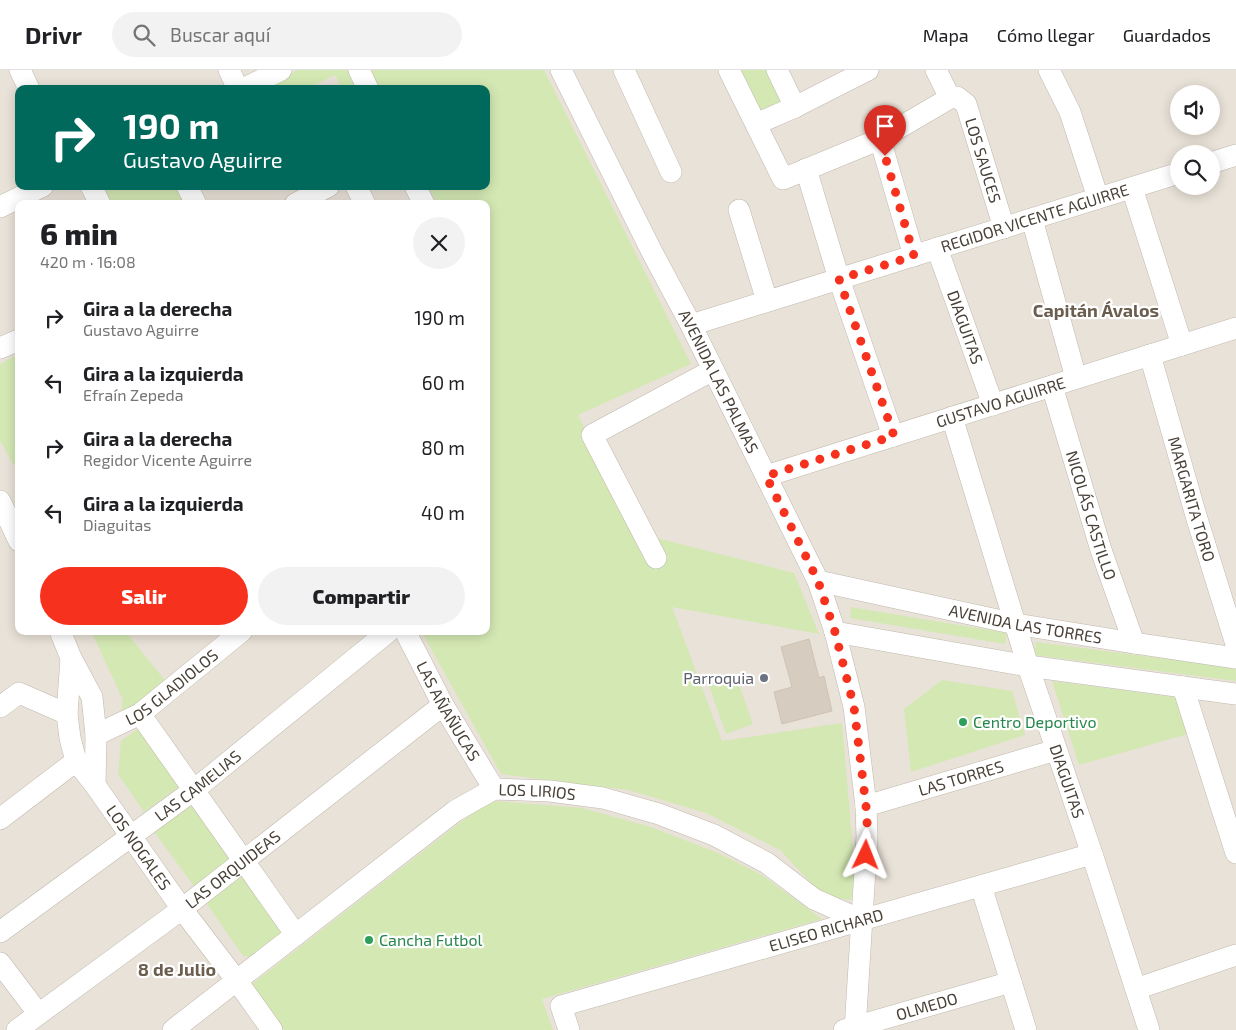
<!DOCTYPE html>
<html lang="es">
<meta charset="utf-8">
<style>
:root{--surface:#fff;--page:#f2f2f2;--text:#202124;--muted:#757577;--line:#e0e0e0;--accent:#f6321f}
body{margin:0;font-family:"Exo 2",sans-serif;background:var(--page);color:var(--text);height:100vh;display:flex;flex-direction:column;font-size:19px;white-space:nowrap}
*{box-sizing:border-box;margin:0}
p{font-size:16px;color:var(--muted)}
.icon{flex:none;width:28px;height:28px;fill:none;stroke:currentColor;stroke-width:2;stroke-linecap:round;stroke-linejoin:round}
.map{position:relative;flex:1;overflow:hidden}
.side{position:absolute;left:15px;top:130px;width:475px;height:435px;display:flex;flex-direction:column;background:var(--surface);border-radius:10px;box-shadow:0 2px 12px #0003}
.side>*{flex:none}
.banner{position:absolute;left:15px;top:15px;width:475px;height:105px;border-radius:10px;box-shadow:0 2px 12px #0003;background:#00695c;color:#fff;overflow:hidden}
.fabs{position:absolute;left:1170px;top:15px;display:grid;gap:10px}
.fabs a{display:grid;place-items:center;width:50px;height:50px;border-radius:50%;background:var(--surface);box-shadow:0 2px 12px #0003;font-size:25px}
.pin{position:absolute;display:grid;place-items:center;width:42px;height:42px;color:#fff;margin:-51px -21px;border-radius:50% 50% 50% 0;rotate:-45deg;box-shadow:0 0 5px #0007}
.pin .icon{rotate:45deg}
.me{position:absolute;width:55px;margin:-28px;rotate:2deg;stroke-linejoin:round;filter:drop-shadow(0 0 4px #0008)}
.turn{display:flex;align-items:center;gap:18px;height:105px;padding:0 25px;font-size:22px}
.turn .icon{width:65px;height:65px;stroke-width:2.5}
.turn b{display:block;font-size:35px;line-height:42px}
.round{display:grid;place-items:center;flex:none;width:52px;height:52px;border-radius:26px;background:var(--page)}
.head{display:flex;align-items:center;justify-content:space-between;height:85px;padding:0 25px}
h1{font-size:30px;font-weight:800;line-height:38px}
.button{display:flex;gap:10px;margin-top:auto;padding:10px 25px}
.button a{flex:1;height:58px;border-radius:30px;background:var(--accent);color:#fff;font-size:20px;font-weight:800;line-height:58px;text-align:center}
.button a+a{background:var(--page);color:var(--text)}
ul{padding:0;list-style:none}
li{display:flex;align-items:center;gap:15px;height:65px;padding:0 25px}
li div{flex:1}
li b{display:block;font-size:19px}
li em{font-style:normal}
header{display:flex;align-items:center;gap:30px;box-sizing:border-box;height:70px;padding:0 25px;background:var(--surface);border-bottom:1px solid var(--line)}
header strong{font-size:24px}
nav{display:flex;gap:28px;margin-inline-start:auto;font-size:18px}
.search{width:350px;height:45px;background:var(--page);display:flex;align-items:center;gap:12px;box-sizing:border-box;padding:0 18px;border-radius:28px;color:var(--muted);font-size:19px}
.map>svg:first-child{display:block}
</style>
<header>
<strong>Drivr</strong>
<div class="search"><svg class="icon" aria-label="search" viewBox="0 0 24 24"><circle cx="10" cy="10" r="6"/><path d="M15 15l6 6"/></svg>Buscar aquí</div>
<nav><a>Mapa</a><a>Cómo llegar</a><a>Guardados</a></nav>
</header>
<div class="map">
<svg width="1236" height="960" viewBox="0 0 1236 960">
<rect width="100%" height="100%" fill="#f5f1ea"/>
<path fill="#e9e2d8" fill-rule="evenodd" d="M0,0H1236V960H0ZM19,19H486V116H19ZM1179,24H1211V56H1179ZM1179,84H1211V116H1179ZM19,134H486V561H19Z"/>
<path fill="#d4e8b4" d="M298,0H349L358,19H342L335,5L306,19H259Z
M370,0H544L691,294L578,345L633,462L794,503L819,564L672,537L722,671L842,653L855,804L851,830L824,827L780,780L706,743L628,720L501,704L421,561H486V134H437L428,116H486V19H379Z
M733,0H772L790,34L757,49Z
M96,116H183L192,134H105Z
M15,286L19,293V395L13,394L0,370V294Z
M851,537L1007,563L1005,574L850,548Z
M91,561H125L168,614L119,652L123,630Z
M1036,572L1236,598V611L1034,585Z
M736,606L753,654L726,664L709,616Z
M942,610L1012,621L1025,665L911,702L904,639Z
M1052,611L1175,627L1188,664L1079,695Z
M142,656L183,714L144,742L118,704L121,671Z
M194,729L237,789L196,819L153,760Z
M495,731L582,738L651,757L718,783L762,805L822,849L542,929L553,960H284L252,914L480,737Z
M244,797L289,860L251,887L243,886L202,827Z"/>
<path fill="#d6ccbf" stroke="#d1c3b3" d="M809,569L819,608L824,606L832,641L782,654L774,622L792,617L781,577Z"/>
<g fill="none" stroke-linecap="round" stroke-linejoin="round">
<defs>
<g id="minor">
<path d="M20,0L29,19"/>
<path d="M229,0L238,19"/>
<path d="M359,0L368,19"/>
<path id="s1" d="M561,0L652,182L691,255L818,511L835,562L854,637L866,736L867,767L855,960"/>
<path d="M624,0L671,102"/>
<path id="s2" d="M729,0L783,109L880,69L950,28L957,27L966,34L1004,158"/>
<path d="M777,0L795,37"/>
<path d="M936,0L950,28"/>
<path d="M1049,0L1070,42L1098,128"/>
<path d="M243,19L281,0"/>
<path d="M756,54L795,37L868,0"/>
<path d="M880,69L914,186"/>
<path d="M1211,93L1236,85"/>
<path d="M806,99L839,209L893,366"/>
<path d="M91,116L100,134"/>
<path d="M187,116L196,134"/>
<path d="M356,116L365,134"/>
<path d="M415,116L424,134"/>
<path d="M1132,118L1182,275"/>
<path d="M295,134L329,116"/>
<path d="M0,137L43,116"/>
<path d="M739,140L767,231"/>
<path d="M1032,149L1076,308"/>
<path id="s3" d="M937,178L993,335"/>
<path id="s4" d="M691,255L1179,103"/>
<path d="M0,278L19,270"/>
<path id="s5" d="M1150,285L1197,449L1236,574"/>
<path id="s6" d="M1052,316L1101,480L1134,573"/>
<path id="s7" d="M952,347L1028,596L1092,784L1149,960"/>
<path id="s8" d="M766,406L1236,258"/>
<path d="M0,431L19,471"/>
<path d="M656,488L592,365L713,300"/>
<path id="s9" d="M818,511L1016,554L1134,573L1236,588"/>
<path d="M60,561L71,588L92,627L96,665L95,715"/>
<path id="s10" d="M405,561L443,635L494,719"/>
<path d="M835,562L1028,596L1236,624"/>
<path id="s11" d="M71,588L67,644L70,668L76,691L95,715L182,839L237,911L272,960"/>
<path d="M1183,617L1236,783"/>
<path d="M0,637L19,623L67,644"/>
<path d="M140,644L296,865"/>
<path id="s12" d="M96,665L140,644L242,561"/>
<path id="s13" d="M866,736L1056,680"/>
<path d="M0,749L76,691"/>
<path d="M981,816L1026,960"/>
<path id="s14" d="M0,862L194,720L389,561"/>
<path d="M0,893L38,943"/>
<path d="M1136,919L1236,885"/>
<path id="s15" d="M17,960L182,839L443,635"/>
<path id="s16" d="M173,960L455,741L494,719L550,721L603,728L659,744L714,765L767,793L814,829L861,850"/>
<path id="s17" d="M569,960L561,936L1092,784"/>
<path id="s18" d="M844,960L1011,912"/>
</g>
</defs>
<use href="#minor" stroke="#c0b8ad" stroke-width="22"/>
<use href="#minor" stroke="#fff" stroke-width="21"/>
</g>
<g fill="none" stroke-linecap="round" stroke-linejoin="round">
<path stroke="#f6321f" stroke-width="9" stroke-dasharray="0 16.2" d="M866,785L868,767L866,736L854,637L835,562L818,511L766,406L894,366L839,209L914,186L885,86"/>
</g>
<circle fill="#6b7280" stroke="#fff" stroke-width="2" cx="764" cy="608" r="5"/>
<g fill="#2e9e5b" stroke="#fff" stroke-width="2">
<circle cx="963" cy="652" r="5"/>
<circle cx="369" cy="870" r="5"/>
</g>
<g text-anchor="middle" stroke-width="4.5" stroke-linejoin="round" paint-order="stroke">
<g font-size="16" fill="#494138" stroke="#fff">
<text dy="6" stroke="none"><textPath href="#s2" startOffset="385">LOS SAUCES</textPath></text>
<text dy="6" stroke="none"><textPath href="#s4" startOffset="360">REGIDOR VICENTE AGUIRRE</textPath></text>
<text dy="6" stroke="none"><textPath href="#s3" startOffset="84">DIAGUITAS</textPath></text>
<text dy="6" stroke="none"><textPath href="#s1" startOffset="349">AVENIDA LAS PALMAS</textPath></text>
<text dy="6" stroke="none"><textPath href="#s8" startOffset="246">GUSTAVO AGUIRRE</textPath></text>
<text dy="6" stroke="none"><textPath href="#s5" startOffset="150">MARGARITA TORO</textPath></text>
<text dy="6" stroke="none"><textPath href="#s6" startOffset="135">NICOLÁS CASTILLO</textPath></text>
<text dy="6" stroke="none"><textPath href="#s9" startOffset="212">AVENIDA LAS TORRES</textPath></text>
<text dy="6" stroke="none"><textPath href="#s12" startOffset="90">LOS GLADIOLOS</textPath></text>
<text dy="6" stroke="none"><textPath href="#s10" startOffset="91">LAS AÑAÑUCAS</textPath></text>
<text dy="6" stroke="none"><textPath href="#s13" startOffset="99">LAS TORRES</textPath></text>
<text dy="6" stroke="none"><textPath href="#s7" startOffset="382">DIAGUITAS</textPath></text>
<text dy="6" stroke="none"><textPath href="#s14" startOffset="246">LAS CAMELIAS</textPath></text>
<text dy="6" stroke="none"><textPath href="#s16" startOffset="445">LOS LIRIOS</textPath></text>
<text dy="6" stroke="none"><textPath href="#s11" startOffset="211">LOS NOGALES</textPath></text>
<text dy="6" stroke="none"><textPath href="#s15" startOffset="269">LAS ORQUIDEAS</textPath></text>
<text dy="6" stroke="none"><textPath href="#s17" startOffset="301">ELISEO RICHARD</textPath></text>
<text dy="6" stroke="none"><textPath href="#s18" startOffset="86">OLMEDO</textPath></text>
</g>
<g font-size="16" fill="#5b616d" stroke="#fff" text-anchor="end">
<text x="754" y="614">Parroquia</text>
</g>
<g font-size="16" fill="#27864d" stroke="#fff" text-anchor="start">
<text x="973" y="658">Centro Deportivo</text>
<text x="379" y="876">Cancha Futbol</text>
</g>
<g font-size="18" font-weight="bold" fill="#6b5e4f" stroke="#fff">
<text x="1096" y="247">Capitán Ávalos</text>
<text x="177" y="906">8 de Julio</text>
</g>
</g>
</svg>
<div class="fabs">
<a><svg class="icon" aria-label="sound" viewBox="0 0 24 24"><path d="M4 9h4l5-4v14l-5-4H4zM17 9q2 3 0 6"/></svg></a>
<a><svg class="icon" aria-label="search" viewBox="0 0 24 24"><circle cx="10" cy="10" r="6"/><path d="M15 15l6 6"/></svg></a>
</div>
<div class="pin" style="left:885px;top:86px;background:#d93025"><svg class="icon" aria-label="arrive" viewBox="0 0 24 24"><path d="M6 21V4h12l-3 4 3 4H6"/></svg></div>
<svg class="me" style="left:866px;top:785px" viewBox="-20 -20 40 40"><path d="M0-17L14 15 0 8-14 15z" fill="#f6321f" stroke="#fff" stroke-width="4"/></svg>
<div class="banner">
<div class="turn"><svg class="icon" aria-label="right" viewBox="0 0 24 24"><path d="M7 20v-9h11M14 6l5 5-5 5"/></svg><div><b>190 m</b>Gustavo Aguirre</div></div>
</div>
<section class="side">
<div class="head"><div><h1>6 min</h1><p>420 m · 16:08</p></div><a class="round"><svg class="icon" aria-label="close" viewBox="0 0 24 24"><path d="M6 6l12 12M18 6L6 18"/></svg></a></div>
<ul>
<li><svg class="icon" aria-label="right" viewBox="0 0 24 24"><path d="M7 20v-9h11M14 6l5 5-5 5"/></svg><div><b>Gira a la derecha</b><p>Gustavo Aguirre</p></div><em>190 m</em></li>
<li><svg class="icon" aria-label="left" viewBox="0 0 24 24"><path d="M17 20v-9H6M10 6l-5 5 5 5"/></svg><div><b>Gira a la izquierda</b><p>Efraín Zepeda</p></div><em>60 m</em></li>
<li><svg class="icon" aria-label="right" viewBox="0 0 24 24"><path d="M7 20v-9h11M14 6l5 5-5 5"/></svg><div><b>Gira a la derecha</b><p>Regidor Vicente Aguirre</p></div><em>80 m</em></li>
<li><svg class="icon" aria-label="left" viewBox="0 0 24 24"><path d="M17 20v-9H6M10 6l-5 5 5 5"/></svg><div><b>Gira a la izquierda</b><p>Diaguitas</p></div><em>40 m</em></li>
</ul>
<div class="button"><a>Salir</a><a>Compartir</a></div>
</section>
</div>
